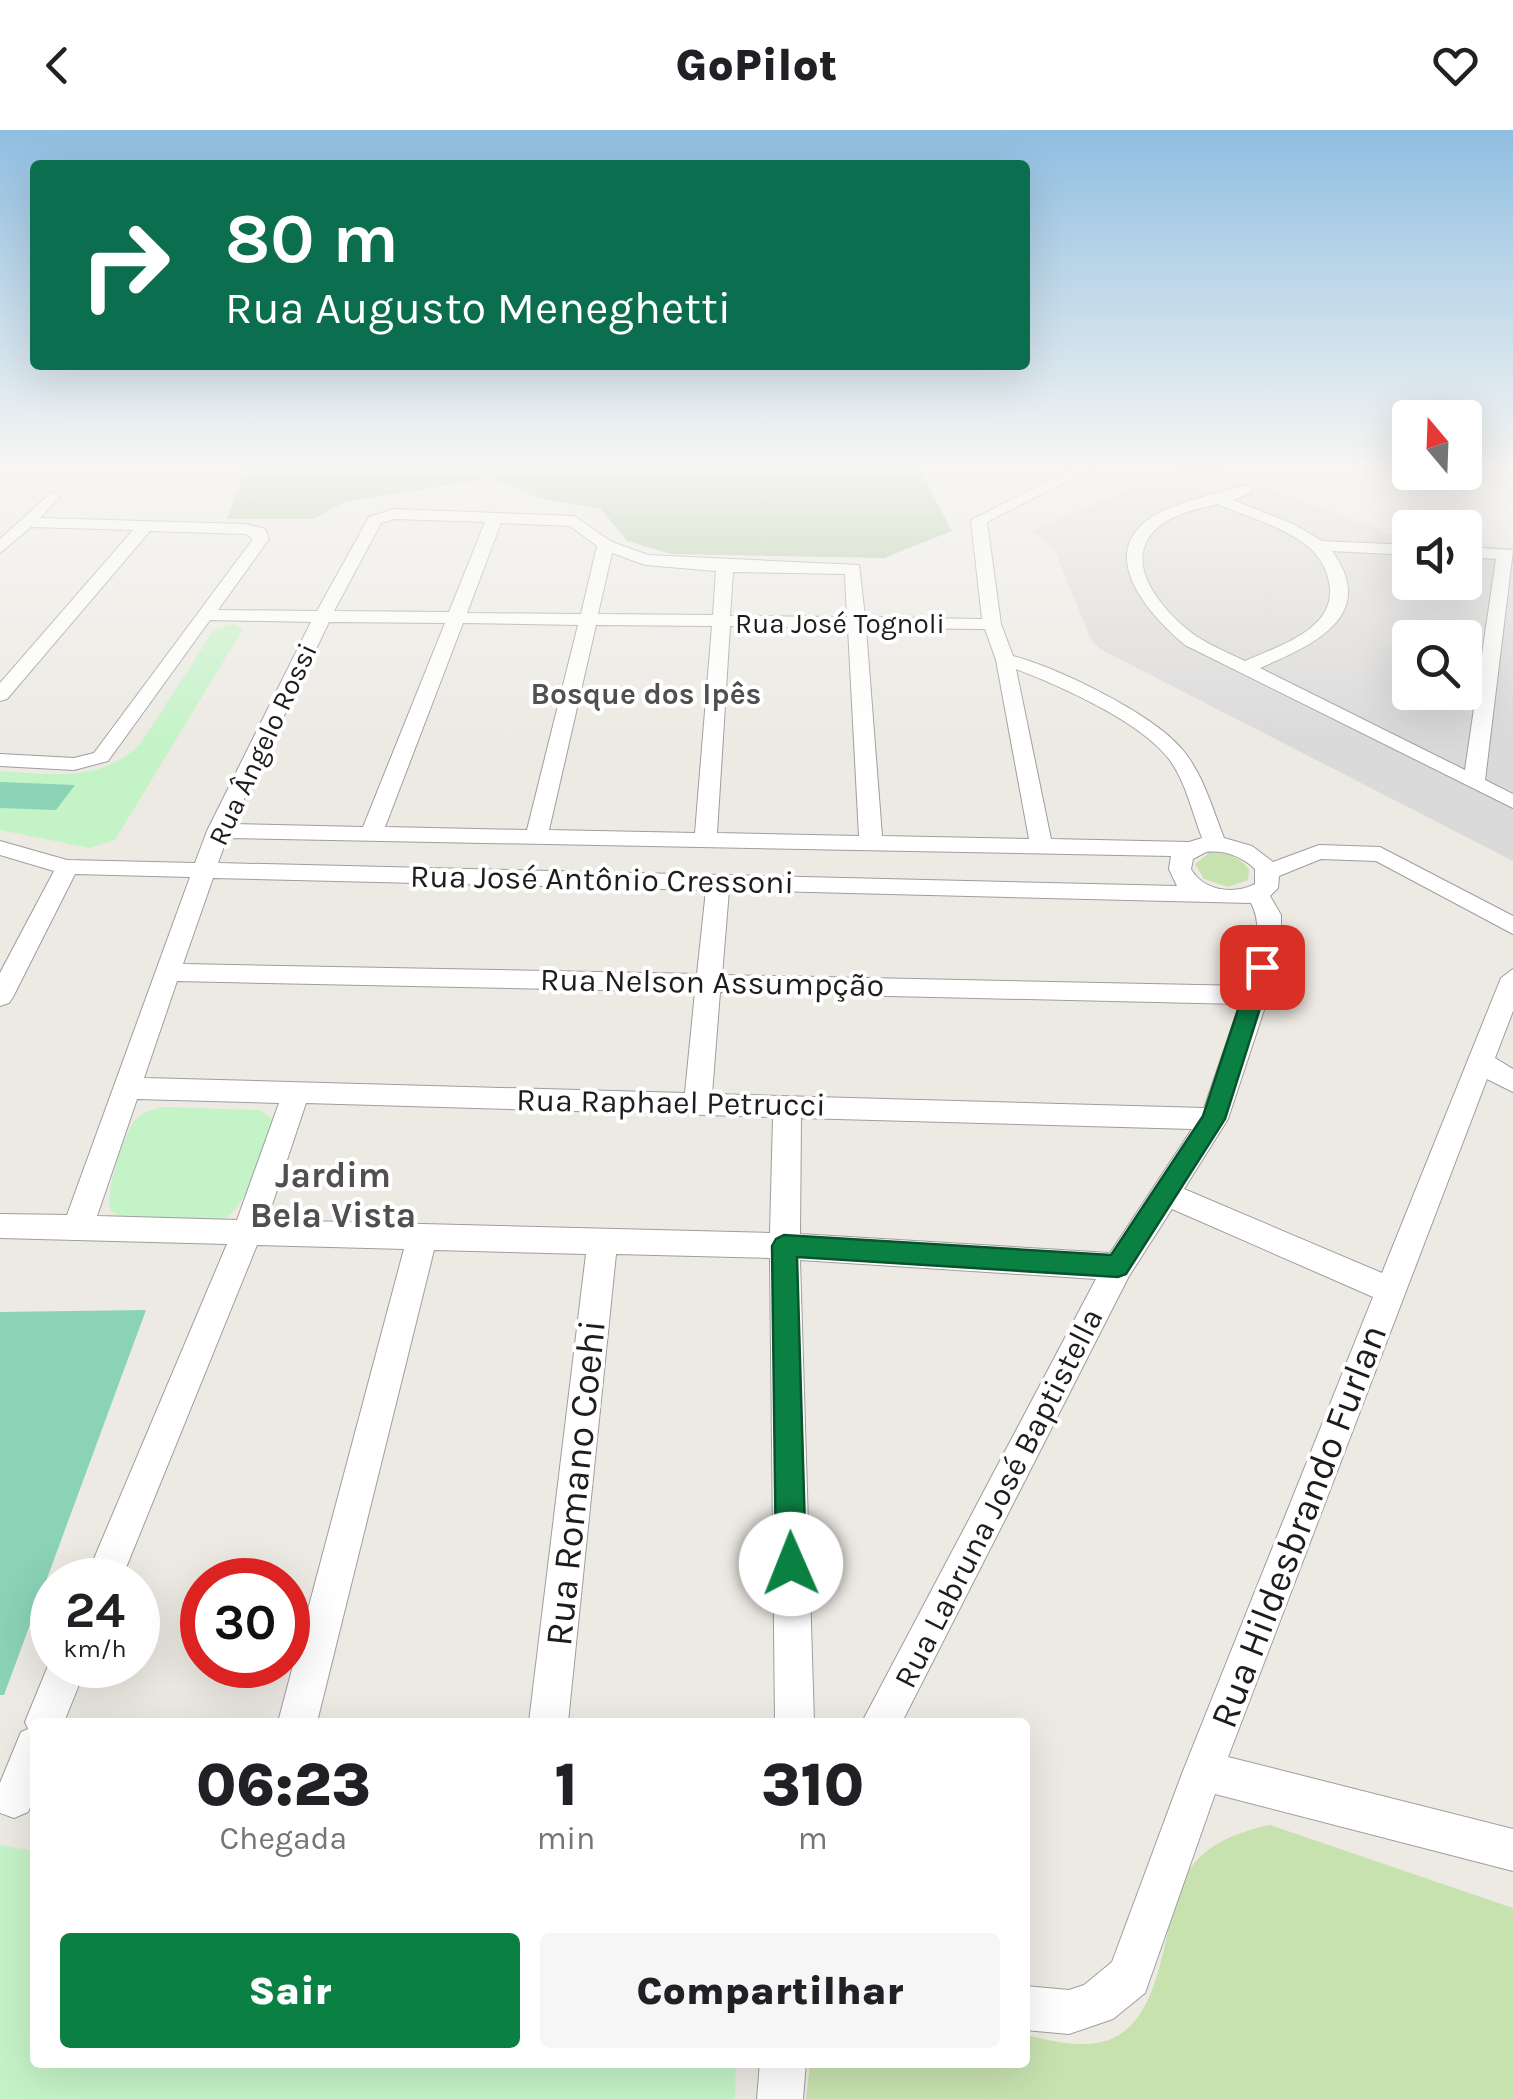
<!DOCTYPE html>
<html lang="pt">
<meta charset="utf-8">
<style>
:root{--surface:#fff;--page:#f6f6f6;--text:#202124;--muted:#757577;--accent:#0b8043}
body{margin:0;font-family:Karla,sans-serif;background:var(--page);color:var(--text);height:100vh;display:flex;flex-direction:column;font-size:38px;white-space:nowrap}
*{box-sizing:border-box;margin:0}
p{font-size:32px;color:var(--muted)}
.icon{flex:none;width:55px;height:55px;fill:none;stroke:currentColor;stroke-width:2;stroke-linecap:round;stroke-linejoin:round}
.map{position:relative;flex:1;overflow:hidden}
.panel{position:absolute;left:30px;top:1588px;width:1000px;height:350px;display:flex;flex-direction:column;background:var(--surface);border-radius:10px;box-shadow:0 10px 40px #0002}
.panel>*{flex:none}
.top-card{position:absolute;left:30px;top:30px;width:1000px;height:210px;border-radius:10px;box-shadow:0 10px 40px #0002;background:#0b6e4f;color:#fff;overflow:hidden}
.needle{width:65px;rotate:341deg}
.fabs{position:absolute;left:1392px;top:270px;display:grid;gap:20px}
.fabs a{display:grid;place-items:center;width:90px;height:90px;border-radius:10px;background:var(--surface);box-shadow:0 10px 40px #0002;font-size:50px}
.speed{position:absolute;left:30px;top:1428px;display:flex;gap:20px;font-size:50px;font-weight:700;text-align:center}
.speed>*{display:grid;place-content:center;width:130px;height:130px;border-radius:50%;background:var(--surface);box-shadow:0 10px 40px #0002;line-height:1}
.speed small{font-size:25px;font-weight:400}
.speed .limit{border:15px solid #d22;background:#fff;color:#111}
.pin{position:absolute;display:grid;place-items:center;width:85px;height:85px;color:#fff;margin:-42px;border-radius:20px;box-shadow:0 5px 15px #0006}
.me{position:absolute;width:110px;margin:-55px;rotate:359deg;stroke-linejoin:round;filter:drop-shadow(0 0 8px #0008)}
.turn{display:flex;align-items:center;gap:35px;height:210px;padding:0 30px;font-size:45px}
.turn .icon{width:130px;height:130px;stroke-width:2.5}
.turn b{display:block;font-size:70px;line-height:85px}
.eta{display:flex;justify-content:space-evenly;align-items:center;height:170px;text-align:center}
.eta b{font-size:60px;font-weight:800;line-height:70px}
.cta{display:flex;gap:20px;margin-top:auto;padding:20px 30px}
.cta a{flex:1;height:115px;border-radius:10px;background:var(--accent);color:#fff;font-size:40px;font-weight:800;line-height:115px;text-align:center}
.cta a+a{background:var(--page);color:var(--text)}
header{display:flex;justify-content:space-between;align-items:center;height:130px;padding:0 30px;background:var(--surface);font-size:45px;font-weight:800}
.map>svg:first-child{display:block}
</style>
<header><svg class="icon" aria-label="back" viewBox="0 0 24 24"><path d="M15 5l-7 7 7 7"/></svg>GoPilot<svg class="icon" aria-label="heart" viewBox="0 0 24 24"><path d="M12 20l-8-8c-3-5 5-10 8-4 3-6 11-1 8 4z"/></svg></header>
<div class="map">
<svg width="1513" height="1969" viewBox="0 0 1513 1969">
<rect width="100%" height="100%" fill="#edeae4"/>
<path fill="#dbdada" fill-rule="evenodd" d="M1185,337H1215L1410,412V452H1465V416L1513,418V731L1100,519L1091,510L1054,418L1030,401ZM1410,508H1465V562H1410Z"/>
<path fill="#c8e2af" d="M1209,723C1225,722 1240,726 1249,740L1248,750L1228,757L1204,749L1195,734Z
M1270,1695L1513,1778V1969H806L810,1933L1025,1932V1905C1042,1908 1061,1914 1079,1914C1169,1918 1157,1798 1186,1745C1204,1714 1237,1702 1270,1695Z"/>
<path fill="#aac79d" d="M246,337L919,338L952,401L884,428L671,424L627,411L601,379L537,368L490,348L344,372L314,389H227Z"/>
<path fill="#c5f3c8" d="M233,494L243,499L115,710L90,718L0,700V641C50,644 102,653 140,614L214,500Z
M164,977L260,980L273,990C272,1016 246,1076 223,1090L122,1088L111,1081C103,1067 124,1003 135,990C143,982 153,979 164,977Z
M0,1715L35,1721V1932L736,1933L735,1969H0Z"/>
<path fill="#8ad3b7" d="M0,652L75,655L56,680L0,678Z
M146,1180L4,1565H0V1182Z"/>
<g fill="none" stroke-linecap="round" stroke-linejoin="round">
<defs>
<path id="minor" d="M1076,337H1094L987,392L1001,494L1013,526C1058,538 1151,583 1181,618C1203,643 1212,678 1224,708L1252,716L1273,732L1319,715L1380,717L1513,786V804L1376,731L1321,729L1279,746L1278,758L1270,766L1281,785V809L1269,865L1228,989L1184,1059L1382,1143L1501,848L1513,839V881L1495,928L1513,939V962L1487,949L1228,1627L1513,1699V1741L1215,1664L1145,1863L1113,1889L1069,1904L1025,1900V1856L1069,1860L1084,1855L1112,1832L1183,1641L1373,1167L1172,1079L1129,1146L902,1592H862L1096,1149L800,1130L814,1592H775L770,1128L616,1124L568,1592H529L586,1124L434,1120L317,1592H278L404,1119L257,1115L121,1450H85L227,1114L0,1108V1084L67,1085L190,747L75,744L13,867L9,873L0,876V843L54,741L0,725V711L67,730L195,733L207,701L311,492L210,490L108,631L74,640L0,636V624L74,628L94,623L253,409L246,404L150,401L7,569L0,571V553L133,400L31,397L0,423V409L52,362L60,367L40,388L246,394L265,399L269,409L218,480L317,481L369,387L394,379L574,386L612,412L648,425L859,435L865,487L982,489L971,390ZM395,389L485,392L449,482L334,481L381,393ZM501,393L570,396L597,416L581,484L467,483ZM612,423L645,435L716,441L713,485L598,484ZM733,442L845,444L847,487L730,486ZM329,492L445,493L363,697L232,694ZM463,493L578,495L527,700L385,697ZM596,495L712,496L695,703L549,700ZM730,496L848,498L859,706L717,703ZM866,498L985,499L996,530L1029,709L882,706ZM1016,539C1060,556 1140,591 1169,629C1186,652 1192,682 1202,708L1189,712L1051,709ZM227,708L1171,726L1169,739L1177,756L218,733ZM1206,722C1224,720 1241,726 1255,739V754C1234,765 1203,761 1191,739L1193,729ZM213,748L706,760L697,844L183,834ZM729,760L1251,773C1265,799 1252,829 1246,856L722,845ZM177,851L695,862L685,963L144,948ZM720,862L1240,874L1204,978L712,964ZM137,969L279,973L237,1090L97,1086ZM306,973L773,987L770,1103L267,1090ZM801,988L1192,999L1110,1123L800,1104Z
M1246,355L1251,357V363L1233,370L1293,394L1322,411L1410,415V425L1332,421C1380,487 1310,516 1260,538L1465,640L1496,429L1465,427V417L1513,420L1485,650L1513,664V678L1185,515C1147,483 1092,421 1157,384C1183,370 1217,364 1246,355ZM1217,374C1246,386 1278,395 1304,413C1317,423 1326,436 1329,452C1339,499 1278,516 1245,531C1229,523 1211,516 1196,506C1170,488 1127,443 1148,409C1162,386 1193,380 1217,374Z
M52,1526V1535H87L64,1592H35V1666L28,1682L14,1688L0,1683V1653L21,1602L28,1599L25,1592Z
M760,1932H806L803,1969H757Z"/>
</defs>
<use href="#minor" stroke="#9e9e9e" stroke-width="2"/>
<use href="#minor" fill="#fff" fill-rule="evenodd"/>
</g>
<linearGradient id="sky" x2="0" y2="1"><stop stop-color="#8fbee1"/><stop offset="0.55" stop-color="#f7f6f3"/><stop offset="1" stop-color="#f7f6f3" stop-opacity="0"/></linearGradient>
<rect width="1513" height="612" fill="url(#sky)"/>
<path fill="#0b8043" stroke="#07532c" stroke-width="2.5" d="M1262,830L1273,837L1225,989L1126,1144L1118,1147L797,1127L806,1434L802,1444L791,1449L780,1444L776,1434L772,1116L776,1109L784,1105L1111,1125L1203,986L1252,837Z"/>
<g text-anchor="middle" stroke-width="8" stroke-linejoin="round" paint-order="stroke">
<g font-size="28" fill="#1d1d1d" stroke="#fff">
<text x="840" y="503">Rua José Tognoli</text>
<text transform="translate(262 614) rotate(-65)" y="10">Rua Ângelo Rossi</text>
</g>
<g font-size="30" font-weight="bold" fill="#505050" stroke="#fff">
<text x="646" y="574">Bosque dos Ipês</text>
</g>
<g font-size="32" fill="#1d1d1d" stroke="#fff">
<text transform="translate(602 749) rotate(1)" y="11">Rua José Antônio Cressoni</text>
<text transform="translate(712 852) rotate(1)" y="11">Rua Nelson Assumpção</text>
<text transform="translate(671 972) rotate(1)" y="11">Rua Raphael Petrucci</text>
<text transform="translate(998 1368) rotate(-63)" y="11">Rua Labruna José Baptistella</text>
</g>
<g font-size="35" font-weight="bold" fill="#505050" stroke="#fff">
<text x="333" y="1057">Jardim<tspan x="333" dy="40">Bela Vista</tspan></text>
</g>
<g font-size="38" fill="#1d1d1d" stroke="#fff">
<text transform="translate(575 1353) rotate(-84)" y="13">Rua Romano Coehi</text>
<text transform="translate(1298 1396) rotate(-69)" y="13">Rua Hildesbrando Furlan</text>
</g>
</g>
</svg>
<div class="fabs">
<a><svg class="needle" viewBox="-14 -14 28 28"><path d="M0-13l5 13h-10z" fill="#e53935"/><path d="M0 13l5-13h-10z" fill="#757577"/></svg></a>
<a><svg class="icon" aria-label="sound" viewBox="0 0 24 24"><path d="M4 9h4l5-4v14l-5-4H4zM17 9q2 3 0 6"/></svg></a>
<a><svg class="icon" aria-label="search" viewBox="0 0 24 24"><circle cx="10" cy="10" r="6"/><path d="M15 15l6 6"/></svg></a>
</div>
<div class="speed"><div>24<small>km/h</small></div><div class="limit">30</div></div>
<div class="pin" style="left:1262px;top:837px;background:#d93025"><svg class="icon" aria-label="arrive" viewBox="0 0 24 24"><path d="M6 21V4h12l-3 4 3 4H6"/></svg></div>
<svg class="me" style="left:791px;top:1434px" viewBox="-20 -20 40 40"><circle r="19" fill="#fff"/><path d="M0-13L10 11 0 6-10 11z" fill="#0b8043"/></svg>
<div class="top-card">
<div class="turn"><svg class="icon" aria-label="right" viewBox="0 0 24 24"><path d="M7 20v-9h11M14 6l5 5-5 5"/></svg><div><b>80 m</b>Rua Augusto Meneghetti</div></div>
</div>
<section class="panel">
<div class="eta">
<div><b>06:23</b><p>Chegada</p></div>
<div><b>1</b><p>min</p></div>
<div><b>310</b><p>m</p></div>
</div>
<div class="cta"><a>Sair</a><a>Compartilhar</a></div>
</section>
</div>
